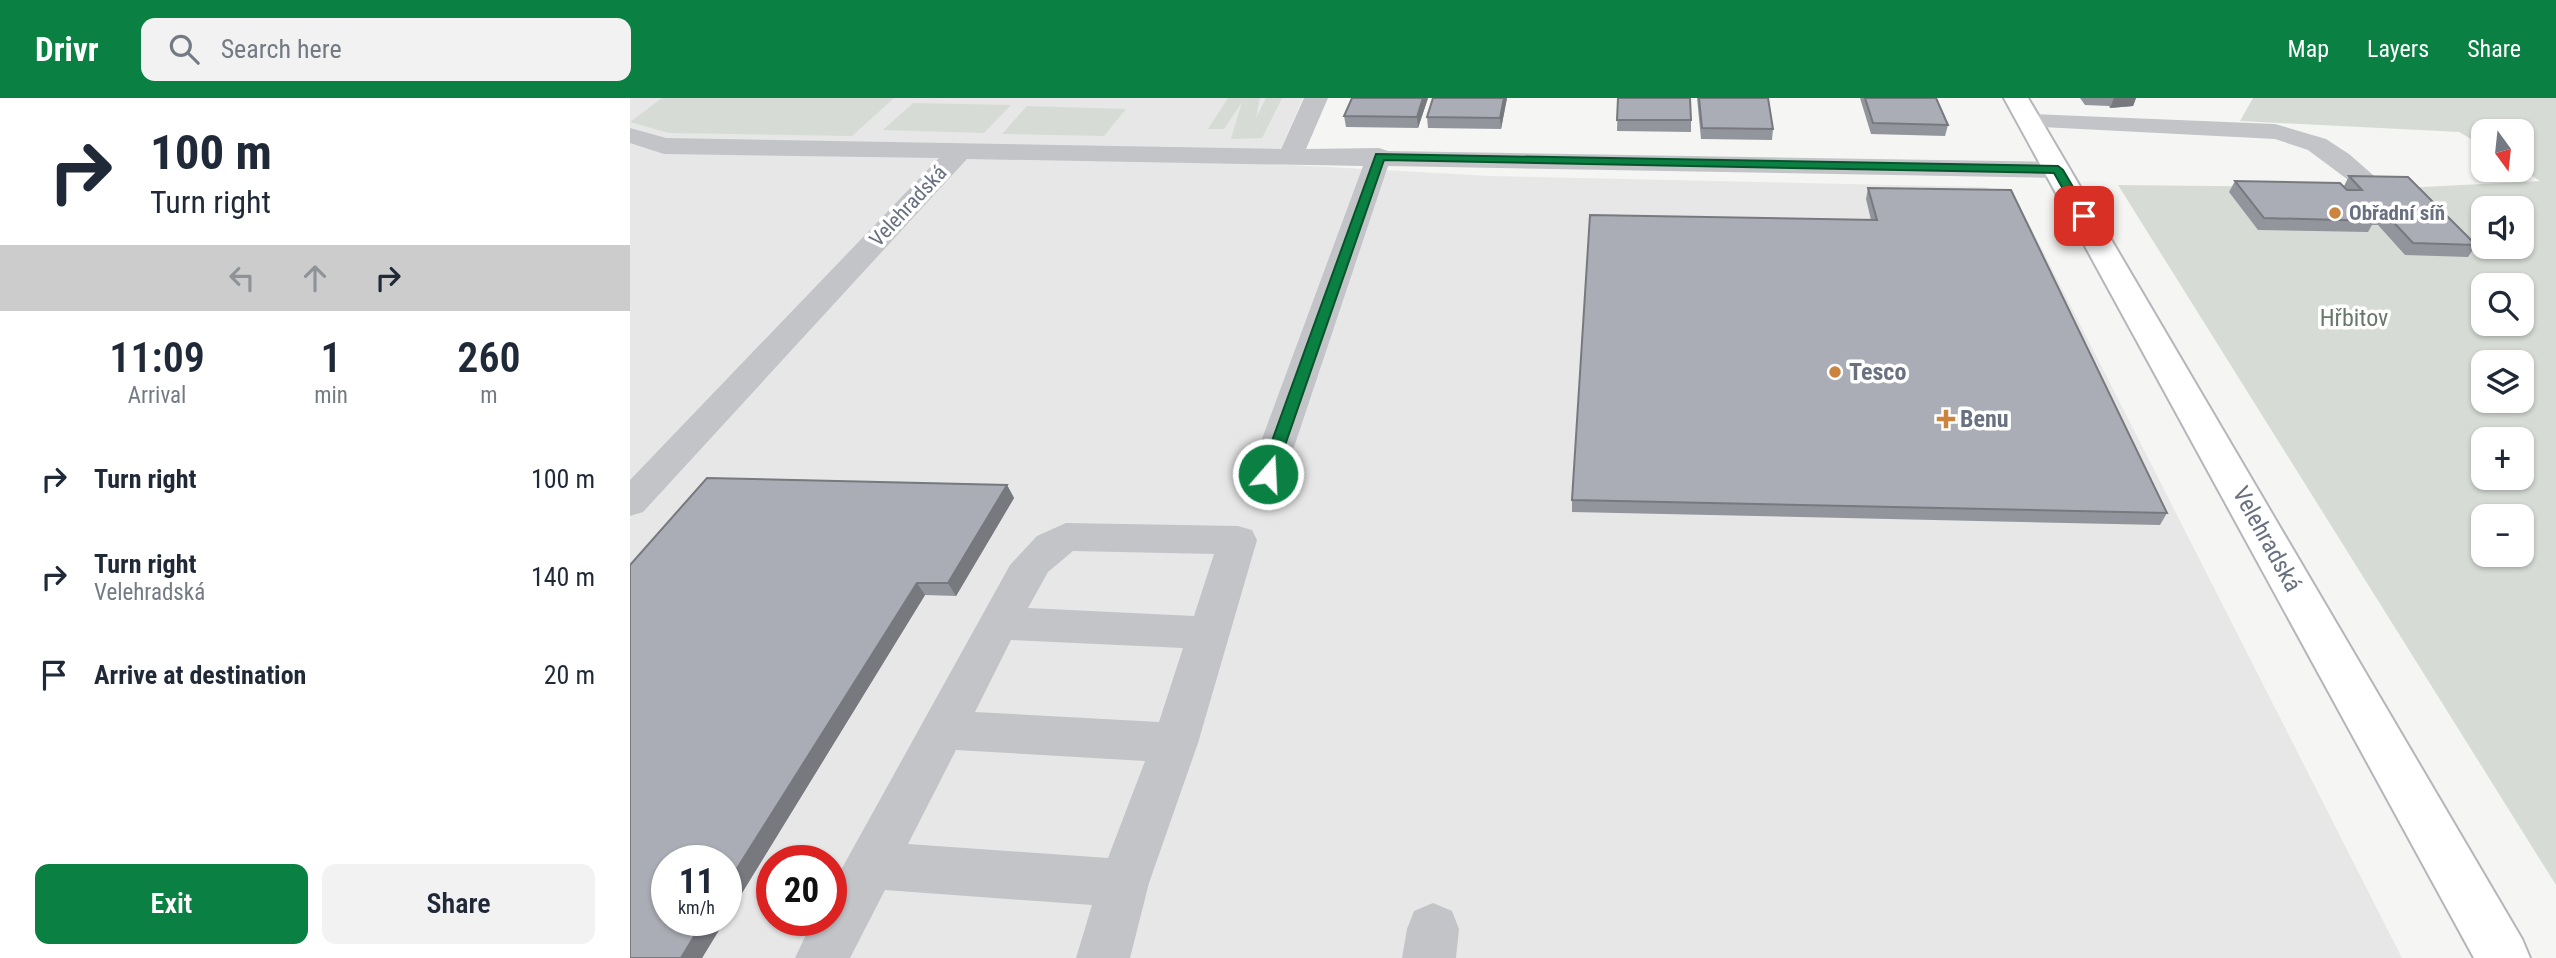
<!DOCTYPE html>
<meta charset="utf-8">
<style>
:root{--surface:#fff;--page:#f2f2f3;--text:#1f2937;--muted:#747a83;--accent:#0b8043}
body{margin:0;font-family:"Roboto Condensed",sans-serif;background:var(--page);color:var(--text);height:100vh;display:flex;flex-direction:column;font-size:26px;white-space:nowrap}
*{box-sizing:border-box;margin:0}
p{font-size:23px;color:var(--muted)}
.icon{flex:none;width:38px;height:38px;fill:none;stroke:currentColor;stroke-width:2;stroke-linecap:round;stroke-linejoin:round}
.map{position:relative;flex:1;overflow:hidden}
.details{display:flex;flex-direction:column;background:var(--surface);width:630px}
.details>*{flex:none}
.guide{background:#fff;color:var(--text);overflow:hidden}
.needle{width:46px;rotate:165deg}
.tools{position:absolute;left:1841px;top:21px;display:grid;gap:14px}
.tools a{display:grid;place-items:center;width:63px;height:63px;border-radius:14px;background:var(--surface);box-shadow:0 2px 5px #0004;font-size:35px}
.speed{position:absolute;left:21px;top:747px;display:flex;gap:14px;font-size:35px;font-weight:700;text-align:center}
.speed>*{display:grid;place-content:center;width:91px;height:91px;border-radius:50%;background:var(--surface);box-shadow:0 2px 5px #0004;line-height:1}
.speed small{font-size:18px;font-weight:400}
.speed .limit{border:10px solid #d22;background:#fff;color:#111}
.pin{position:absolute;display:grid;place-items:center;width:60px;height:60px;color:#fff;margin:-30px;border-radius:14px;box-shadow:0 4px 10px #0006}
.me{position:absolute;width:77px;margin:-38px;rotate:19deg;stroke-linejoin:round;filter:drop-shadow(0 0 5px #0008)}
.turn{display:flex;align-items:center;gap:24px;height:147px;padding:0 35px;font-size:32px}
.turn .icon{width:91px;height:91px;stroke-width:2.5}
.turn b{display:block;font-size:49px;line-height:60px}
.lanes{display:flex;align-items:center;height:66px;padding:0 35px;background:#0003;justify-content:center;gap:35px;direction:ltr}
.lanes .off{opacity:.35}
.eta{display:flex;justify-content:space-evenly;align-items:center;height:119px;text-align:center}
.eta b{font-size:42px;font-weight:600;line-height:49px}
.button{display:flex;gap:14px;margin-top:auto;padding:14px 35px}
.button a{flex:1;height:80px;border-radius:14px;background:var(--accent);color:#fff;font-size:28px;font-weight:600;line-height:80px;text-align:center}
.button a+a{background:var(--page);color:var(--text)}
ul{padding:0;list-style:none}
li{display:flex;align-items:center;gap:21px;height:98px;padding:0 35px}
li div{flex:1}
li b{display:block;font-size:26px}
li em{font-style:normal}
header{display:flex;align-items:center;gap:42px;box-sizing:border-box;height:98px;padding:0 35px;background:var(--accent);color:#fff}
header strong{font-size:33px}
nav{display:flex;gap:38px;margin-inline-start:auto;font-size:24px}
.search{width:490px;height:63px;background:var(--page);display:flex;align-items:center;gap:18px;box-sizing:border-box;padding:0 24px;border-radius:14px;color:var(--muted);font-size:26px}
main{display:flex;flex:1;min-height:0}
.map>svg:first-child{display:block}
</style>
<header>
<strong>Drivr</strong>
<div class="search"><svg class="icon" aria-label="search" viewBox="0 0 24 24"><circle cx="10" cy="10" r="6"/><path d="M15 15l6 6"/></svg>Search here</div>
<nav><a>Map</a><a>Layers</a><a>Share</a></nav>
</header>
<main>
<section class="details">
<div class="guide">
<div class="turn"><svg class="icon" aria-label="right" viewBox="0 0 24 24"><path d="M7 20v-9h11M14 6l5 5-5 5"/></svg><div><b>100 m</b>Turn right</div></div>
<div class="lanes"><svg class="icon off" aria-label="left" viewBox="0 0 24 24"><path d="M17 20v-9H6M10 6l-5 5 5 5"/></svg><svg class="icon off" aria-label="ahead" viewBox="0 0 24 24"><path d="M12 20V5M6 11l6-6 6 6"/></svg><svg class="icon" aria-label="right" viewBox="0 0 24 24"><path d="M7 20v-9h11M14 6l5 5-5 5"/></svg></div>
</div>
<div class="eta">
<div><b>11:09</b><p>Arrival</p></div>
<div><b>1</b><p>min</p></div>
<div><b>260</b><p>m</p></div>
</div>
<ul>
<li><svg class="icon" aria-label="right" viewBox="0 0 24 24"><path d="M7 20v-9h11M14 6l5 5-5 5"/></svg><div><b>Turn right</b></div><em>100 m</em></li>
<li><svg class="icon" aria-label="right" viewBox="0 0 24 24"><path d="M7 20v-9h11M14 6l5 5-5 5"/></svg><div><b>Turn right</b><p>Velehradská</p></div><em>140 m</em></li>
<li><svg class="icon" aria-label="arrive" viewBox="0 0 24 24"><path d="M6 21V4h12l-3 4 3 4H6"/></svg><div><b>Arrive at destination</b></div><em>20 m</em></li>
</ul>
<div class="button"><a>Exit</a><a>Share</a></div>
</section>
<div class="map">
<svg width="1926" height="860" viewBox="0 0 1926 860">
<rect width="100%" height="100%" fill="#f5f6f3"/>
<path fill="#e6e7e6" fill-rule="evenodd" d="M0,0H673L644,66L860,78L1354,89L1382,97L1389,106L1772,860H0ZM37,763H96V822H37ZM142,763H201V822H142Z"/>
<path fill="#d6dcd5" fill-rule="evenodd" d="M32,0H264L222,38L39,35L0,24Z
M598,0H630L626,20L636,0H652L632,40L601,41L612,4L594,31H578Z
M1623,0H1926V787L1488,87L1773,90L1910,83L1892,71V33H1853V48L1829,34L1610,23ZM1853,110H1892V149H1853ZM1853,187H1892V226H1853ZM1853,264H1892V303H1853ZM1853,341H1892V380H1853ZM1853,418H1892V457H1853Z
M283,5L381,7L354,35L253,32Z
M397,8L496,11L474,38L372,36Z"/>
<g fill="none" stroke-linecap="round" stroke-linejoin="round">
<defs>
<path id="major" d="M1374,0H1398L1892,841L1900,860H1844Z"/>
</defs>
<use href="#major" stroke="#b4b6ba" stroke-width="4"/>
<path fill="#c3c4c8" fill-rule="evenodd" d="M674,0H698L676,51L749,50L758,53L1428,64L1437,66L1441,72L1437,78L1428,80L758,68L655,376L650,385L637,389L624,385L619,376L733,68L337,61L13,414L0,418V382L309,60L34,56L0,45V30L36,40L651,51Z
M1399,16L1645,26L1696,41L1719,56L1751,84L1747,90L1738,92L1729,90L1678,52L1645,41L1390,28L1387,23L1390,18Z
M436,425L608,428L622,432L627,442L568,645L519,785L500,860H446L462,807L255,792L220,860H165L183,822H201V790L380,467L407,438ZM443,453L584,456L564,518L398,510L418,474ZM381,542L553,550L529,624L345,614ZM326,652L515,663L478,760L278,746Z
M803,805L822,813L829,831L826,860H772L777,831L784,813Z"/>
<use href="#major" fill="#fff" fill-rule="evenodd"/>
</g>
<path fill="#92959c" d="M722,0H798L788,30L716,29L714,18Z
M803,0H877L871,31L798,30L797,19Z
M988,0L1061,22V34L987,33Z
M1067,0H1138L1143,31L1142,42L1071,41Z
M1230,0H1306L1318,27L1315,38L1241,36Z
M1450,0H1506L1503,8L1480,10L1479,8L1455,7Z
M1719,78L1846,147L1838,159L1775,157L1748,127H1742L1738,134L1628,132L1599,94L1605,83L1714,88Z
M1238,90L1537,415L1530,427L942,414V402L1241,122L1236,101Z
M377,387L384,400L326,498L295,497L72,860H0V467Z"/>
<path fill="#77797f" d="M793,0H798L788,30L787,19Z
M874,0H877L871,31L870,20Z
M1484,0H1506L1503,8L1480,10Z
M377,387L384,400L326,498L318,485Z
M287,485L295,497L96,821V788Z
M74,822H95L72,860H51Z"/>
<path fill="#aaadb5" stroke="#77797f" stroke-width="2" d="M722,0H793L787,19L714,18Z
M803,0H874L870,20L797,19Z
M988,0H1060L1061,22H987Z
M1069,0H1138L1143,31L1072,30Z
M1235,0H1306L1318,27L1243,25Z
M1719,78L1778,79L1846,147L1783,145L1755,115H1739L1745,123L1634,120L1605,83L1710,85L1717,92H1732Z
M1238,90L1381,92L1537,415L942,402L960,117L1247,122Z
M77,380L377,387L318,485H287L96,788V763H37V822H74L51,860H0V467Z"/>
<path fill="#0b8043" stroke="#07532c" stroke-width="2" d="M746,56L1428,68L1433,72L1460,118L1450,121L1424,75L754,62L645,376L643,380H632L630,376Z"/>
<g fill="#cc833e" stroke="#fff" stroke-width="2.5">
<circle cx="1705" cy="115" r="7"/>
<circle cx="1205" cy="274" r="7"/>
<path d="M1312.5 310.5h7v7h7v7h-7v7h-7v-7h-7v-7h7z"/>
</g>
<g text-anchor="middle" stroke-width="7" stroke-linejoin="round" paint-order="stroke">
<g font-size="21" fill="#697080" stroke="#fff">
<text transform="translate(278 108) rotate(-47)" y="7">Velehradská</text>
</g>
<g font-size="21" font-weight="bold" fill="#697080" stroke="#fff" text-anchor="start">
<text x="1719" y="122">Obřadní síň</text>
</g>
<g font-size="24" fill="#677868" stroke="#fff">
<text x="1724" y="228">Hřbitov</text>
</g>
<g font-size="24" font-weight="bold" fill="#697080" stroke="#fff" text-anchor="start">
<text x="1219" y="282">Tesco</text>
<text x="1330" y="329">Benu</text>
</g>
<g font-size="24" fill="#697080" stroke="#fff">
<text transform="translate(1637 441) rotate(61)" y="8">Velehradská</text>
</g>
</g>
</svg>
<div class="tools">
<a><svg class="needle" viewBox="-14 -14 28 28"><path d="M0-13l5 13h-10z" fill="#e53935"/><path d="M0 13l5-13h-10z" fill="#747a83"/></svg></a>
<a><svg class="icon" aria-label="sound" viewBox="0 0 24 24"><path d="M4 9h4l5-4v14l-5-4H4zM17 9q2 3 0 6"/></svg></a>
<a><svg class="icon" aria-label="search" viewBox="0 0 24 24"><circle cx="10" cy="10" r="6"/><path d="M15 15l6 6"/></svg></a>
<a><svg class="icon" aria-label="layers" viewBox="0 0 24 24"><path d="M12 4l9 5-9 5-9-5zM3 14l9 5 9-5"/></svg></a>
<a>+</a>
<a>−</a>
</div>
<div class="speed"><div>11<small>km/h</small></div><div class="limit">20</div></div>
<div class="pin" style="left:1454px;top:118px;background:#d93025"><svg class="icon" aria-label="arrive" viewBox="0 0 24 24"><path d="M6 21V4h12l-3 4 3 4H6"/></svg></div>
<svg class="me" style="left:638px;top:376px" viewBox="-20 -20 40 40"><circle r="17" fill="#0b8043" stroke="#fff" stroke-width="3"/><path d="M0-11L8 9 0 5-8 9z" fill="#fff"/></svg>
</div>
</main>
